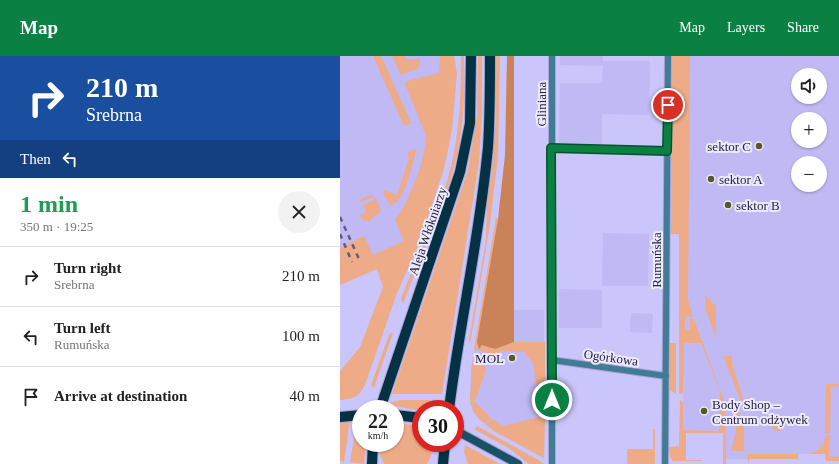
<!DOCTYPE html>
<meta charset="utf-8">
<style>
:root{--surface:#fff;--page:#f2f2f2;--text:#222;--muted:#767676;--line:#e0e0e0;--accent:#0b8043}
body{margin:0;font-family:Georgia,serif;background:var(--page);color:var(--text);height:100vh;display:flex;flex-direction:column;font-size:15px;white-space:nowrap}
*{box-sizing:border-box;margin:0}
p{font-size:13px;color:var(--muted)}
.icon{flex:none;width:22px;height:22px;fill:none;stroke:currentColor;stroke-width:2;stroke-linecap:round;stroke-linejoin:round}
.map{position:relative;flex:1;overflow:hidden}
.drawer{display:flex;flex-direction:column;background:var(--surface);width:340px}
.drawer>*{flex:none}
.banner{background:#1a4fa0;color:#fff;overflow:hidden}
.controls{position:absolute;left:451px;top:12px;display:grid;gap:8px}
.controls a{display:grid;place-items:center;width:36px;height:36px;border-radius:50%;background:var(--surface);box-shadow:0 1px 3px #0004;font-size:20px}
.speed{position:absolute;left:12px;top:344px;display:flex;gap:8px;font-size:20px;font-weight:700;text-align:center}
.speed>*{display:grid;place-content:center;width:52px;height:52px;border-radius:50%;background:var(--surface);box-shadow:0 1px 3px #0004;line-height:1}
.speed small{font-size:10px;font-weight:400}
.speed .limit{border:6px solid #d22;background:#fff;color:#111}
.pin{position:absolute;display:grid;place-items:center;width:34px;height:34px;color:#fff;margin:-17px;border:2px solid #fff;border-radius:50%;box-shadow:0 1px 4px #0007}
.me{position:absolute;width:44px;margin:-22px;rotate:0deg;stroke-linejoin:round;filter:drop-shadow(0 0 3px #0008)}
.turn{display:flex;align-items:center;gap:14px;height:84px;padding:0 20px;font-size:18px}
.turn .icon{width:52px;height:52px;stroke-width:2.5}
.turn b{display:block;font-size:28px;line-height:34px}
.then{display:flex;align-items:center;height:38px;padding:0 20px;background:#0003;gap:8px;font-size:15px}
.round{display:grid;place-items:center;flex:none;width:42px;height:42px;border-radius:21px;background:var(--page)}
.head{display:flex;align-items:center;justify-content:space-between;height:68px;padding:0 20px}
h1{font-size:24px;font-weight:700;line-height:30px;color:#1e9e55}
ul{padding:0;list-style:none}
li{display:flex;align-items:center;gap:12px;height:60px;padding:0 20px;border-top:1px solid var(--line)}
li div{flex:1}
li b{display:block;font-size:15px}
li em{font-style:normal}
header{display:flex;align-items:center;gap:24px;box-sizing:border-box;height:56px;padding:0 20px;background:var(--accent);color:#fff}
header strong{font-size:19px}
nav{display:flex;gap:22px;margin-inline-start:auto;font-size:14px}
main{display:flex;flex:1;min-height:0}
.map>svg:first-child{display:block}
</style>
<header>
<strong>Map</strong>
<nav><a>Map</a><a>Layers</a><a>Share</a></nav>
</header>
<main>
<section class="drawer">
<div class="banner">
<div class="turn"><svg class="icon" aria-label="right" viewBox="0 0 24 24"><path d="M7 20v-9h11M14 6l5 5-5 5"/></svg><div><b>210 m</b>Srebrna</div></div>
<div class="then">Then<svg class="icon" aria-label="left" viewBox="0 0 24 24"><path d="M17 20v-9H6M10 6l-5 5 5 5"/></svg></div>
</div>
<div class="head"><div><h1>1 min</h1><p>350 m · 19:25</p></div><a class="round"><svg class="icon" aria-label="close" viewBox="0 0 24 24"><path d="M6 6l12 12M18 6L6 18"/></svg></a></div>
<ul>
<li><svg class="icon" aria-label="right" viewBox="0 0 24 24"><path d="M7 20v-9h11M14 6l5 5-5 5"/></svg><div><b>Turn right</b><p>Srebrna</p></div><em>210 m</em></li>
<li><svg class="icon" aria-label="left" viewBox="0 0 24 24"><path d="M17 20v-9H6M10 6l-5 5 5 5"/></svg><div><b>Turn left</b><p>Rumuńska</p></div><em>100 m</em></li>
<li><svg class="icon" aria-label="arrive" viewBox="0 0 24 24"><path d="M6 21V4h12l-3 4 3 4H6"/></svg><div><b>Arrive at destination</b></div><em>40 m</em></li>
</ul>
</section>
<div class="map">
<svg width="499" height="408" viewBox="0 0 499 408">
<rect width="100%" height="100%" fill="#cac5fb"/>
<path fill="#c0b9f4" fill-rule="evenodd" d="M0,0H102L99,77L66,189L0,216Z
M220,0H263V5H310L309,59L262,58V88L219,87L220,27H262L263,10L220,9Z
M345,0H499V405H486L485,398H458V403H385V375L343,374ZM458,19H480V41H458ZM458,63H480V85H458ZM458,107H480V129H458Z
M263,177L309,178L308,230H262Z
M219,233L262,234V272H219Z
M174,254H204V402L154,375L140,364L133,356L130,345L131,314L134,293L137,286H174Z
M291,257L313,258L312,277L290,276Z"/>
<path fill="#edab87" d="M33,0H41L71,67L64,70Z
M52,0H65V3H80L79,12L61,19Z
M100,0H114L117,17L112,74L104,113L79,188L57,237L25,329C19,341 13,343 0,344V315L20,291L43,231L37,213L0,229V192L24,180L33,199L64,185L55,164C69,146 86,103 86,80L65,28L67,25L99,17Z
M121,0H124C125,34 124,67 117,100C105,151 81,199 63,248L61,242C80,195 104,148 114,97C120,65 121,33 121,0Z
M138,0H142V58L139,106L102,338H52L128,114L137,59Z
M156,0H160L158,100L150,168L130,289L129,284L146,184L147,149L152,115L156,61Z
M332,0H350L348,244L353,261L345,260V274H350V262L354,263L385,347L386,408H383V377H346V404H362V405H333L330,401L329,391L339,390L340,344L343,346V374L379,375L380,335L361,287H344L343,338H339V178H331Z
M77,92C73,104 65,149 50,149L43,137L44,134L57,139L69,102L67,97Z
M31,139L36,143L41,155L29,165H24L19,159L26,156L23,149L34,144L32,141L19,147L21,143Z
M156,162L158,163L140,292L142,289L155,293L174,286H205V352L199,345L193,307L184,296L161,295L157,299L151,300L145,296L134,293Z
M365,239L376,250V281L366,255Z
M51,277H53L34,332L31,329L49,279Z
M330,287H336V338L330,334Z
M383,300H392C392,319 404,334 404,353Z
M132,305L143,307L146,314L135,345H130Z
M486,328H499V330L491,331L490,377L485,378Z
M60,344H89L101,349L100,353H81V355L49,349V347Z
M130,346H135L153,364L144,367C136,361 133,356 130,346Z
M398,353L404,367V395H391L396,376V355Z
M432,360H440L441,363L445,364V370L441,374L436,375L432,372Z
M199,361L205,363L204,402L154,375L145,368L154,364L163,370Z
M10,364L4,406L0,405V365Z
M17,364H21V387H26L24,408L10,406Z
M64,368L81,370V387H93L91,400L87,408H44L40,399V387H55V369Z
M137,370L200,405L204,408H189L170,393L134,373Z
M313,373H315V408H287V393H313Z
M490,379L489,400L499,401V405H486L485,398H467C478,397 484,391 485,380Z
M125,389L160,408H128L124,396Z
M408,398H458V403H409L408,408Z"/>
<path fill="#ca8259" d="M167,0H174V286L155,293L142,289L139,293L137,286L158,163L165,99Z"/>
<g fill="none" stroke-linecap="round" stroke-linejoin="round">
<defs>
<path id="street" d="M211,92L327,95
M212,304L326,320
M212,408V0
M325,408L328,0"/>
<path id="secondary" d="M115,374L178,408"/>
<path id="primary" d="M40,353L120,116L130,67L131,0
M109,353C120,265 140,179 148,91C150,61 150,30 150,0
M55,359L81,362
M0,361L21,359
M32,408L33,387
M103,408L105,387"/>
</defs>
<use href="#street" stroke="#a9a4d5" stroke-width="8"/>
<use href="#secondary" stroke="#a9a4d5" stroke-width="10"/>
<use href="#primary" stroke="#a9a4d5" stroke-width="12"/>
<use href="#street" stroke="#407c96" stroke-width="6"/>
<use href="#secondary" stroke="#1a5167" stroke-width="8"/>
<use href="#primary" stroke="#043244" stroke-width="10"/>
<path stroke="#615d81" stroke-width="2.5" stroke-dasharray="5 5" stroke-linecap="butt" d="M0,161L19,203
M0,178L12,206"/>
</g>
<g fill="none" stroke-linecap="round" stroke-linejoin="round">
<defs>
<path id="route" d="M212,344L211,92L327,95L328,49"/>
</defs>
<use href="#route" stroke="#07532c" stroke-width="10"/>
<use href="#route" stroke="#0b8043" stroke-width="7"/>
</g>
<g fill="#595926" stroke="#eceaff" stroke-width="1.5">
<circle cx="419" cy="90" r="4"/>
<circle cx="371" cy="123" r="4"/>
<circle cx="388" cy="149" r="4"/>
<circle cx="172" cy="302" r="4"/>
<circle cx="364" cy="355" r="4"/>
</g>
<g text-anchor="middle" stroke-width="4" stroke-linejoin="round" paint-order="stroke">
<g font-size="13" fill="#26223c" stroke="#eceaff">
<text transform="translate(201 48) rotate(-90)" y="5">Gliniana</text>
<text transform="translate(87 175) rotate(-71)" y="5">Aleja Włókniarzy</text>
<text transform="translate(316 204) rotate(-90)" y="5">Rumuńska</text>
<text transform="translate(271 301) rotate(8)" y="5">Ogórkowa</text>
</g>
<g font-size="13" fill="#26223c" stroke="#eceaff" text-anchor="start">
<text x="411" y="95" text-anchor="end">sektor C</text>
<text x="379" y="128">sektor A</text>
<text x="396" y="154">sektor B</text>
<text x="164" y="307" text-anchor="end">MOL</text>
<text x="372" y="353">Body Shop –<tspan x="372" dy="15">Centrum odżywek</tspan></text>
</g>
</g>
</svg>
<div class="controls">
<a><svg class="icon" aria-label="sound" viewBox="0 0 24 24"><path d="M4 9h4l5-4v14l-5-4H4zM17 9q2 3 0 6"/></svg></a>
<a>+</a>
<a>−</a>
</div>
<div class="speed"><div>22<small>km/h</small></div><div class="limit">30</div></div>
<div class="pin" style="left:328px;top:49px;background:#d93025"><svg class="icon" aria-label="arrive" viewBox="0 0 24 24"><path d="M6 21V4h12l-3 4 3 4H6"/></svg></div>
<svg class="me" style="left:212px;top:344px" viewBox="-20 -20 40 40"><circle r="17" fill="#0b8043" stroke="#fff" stroke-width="3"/><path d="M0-11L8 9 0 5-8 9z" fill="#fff"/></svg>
</div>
</main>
